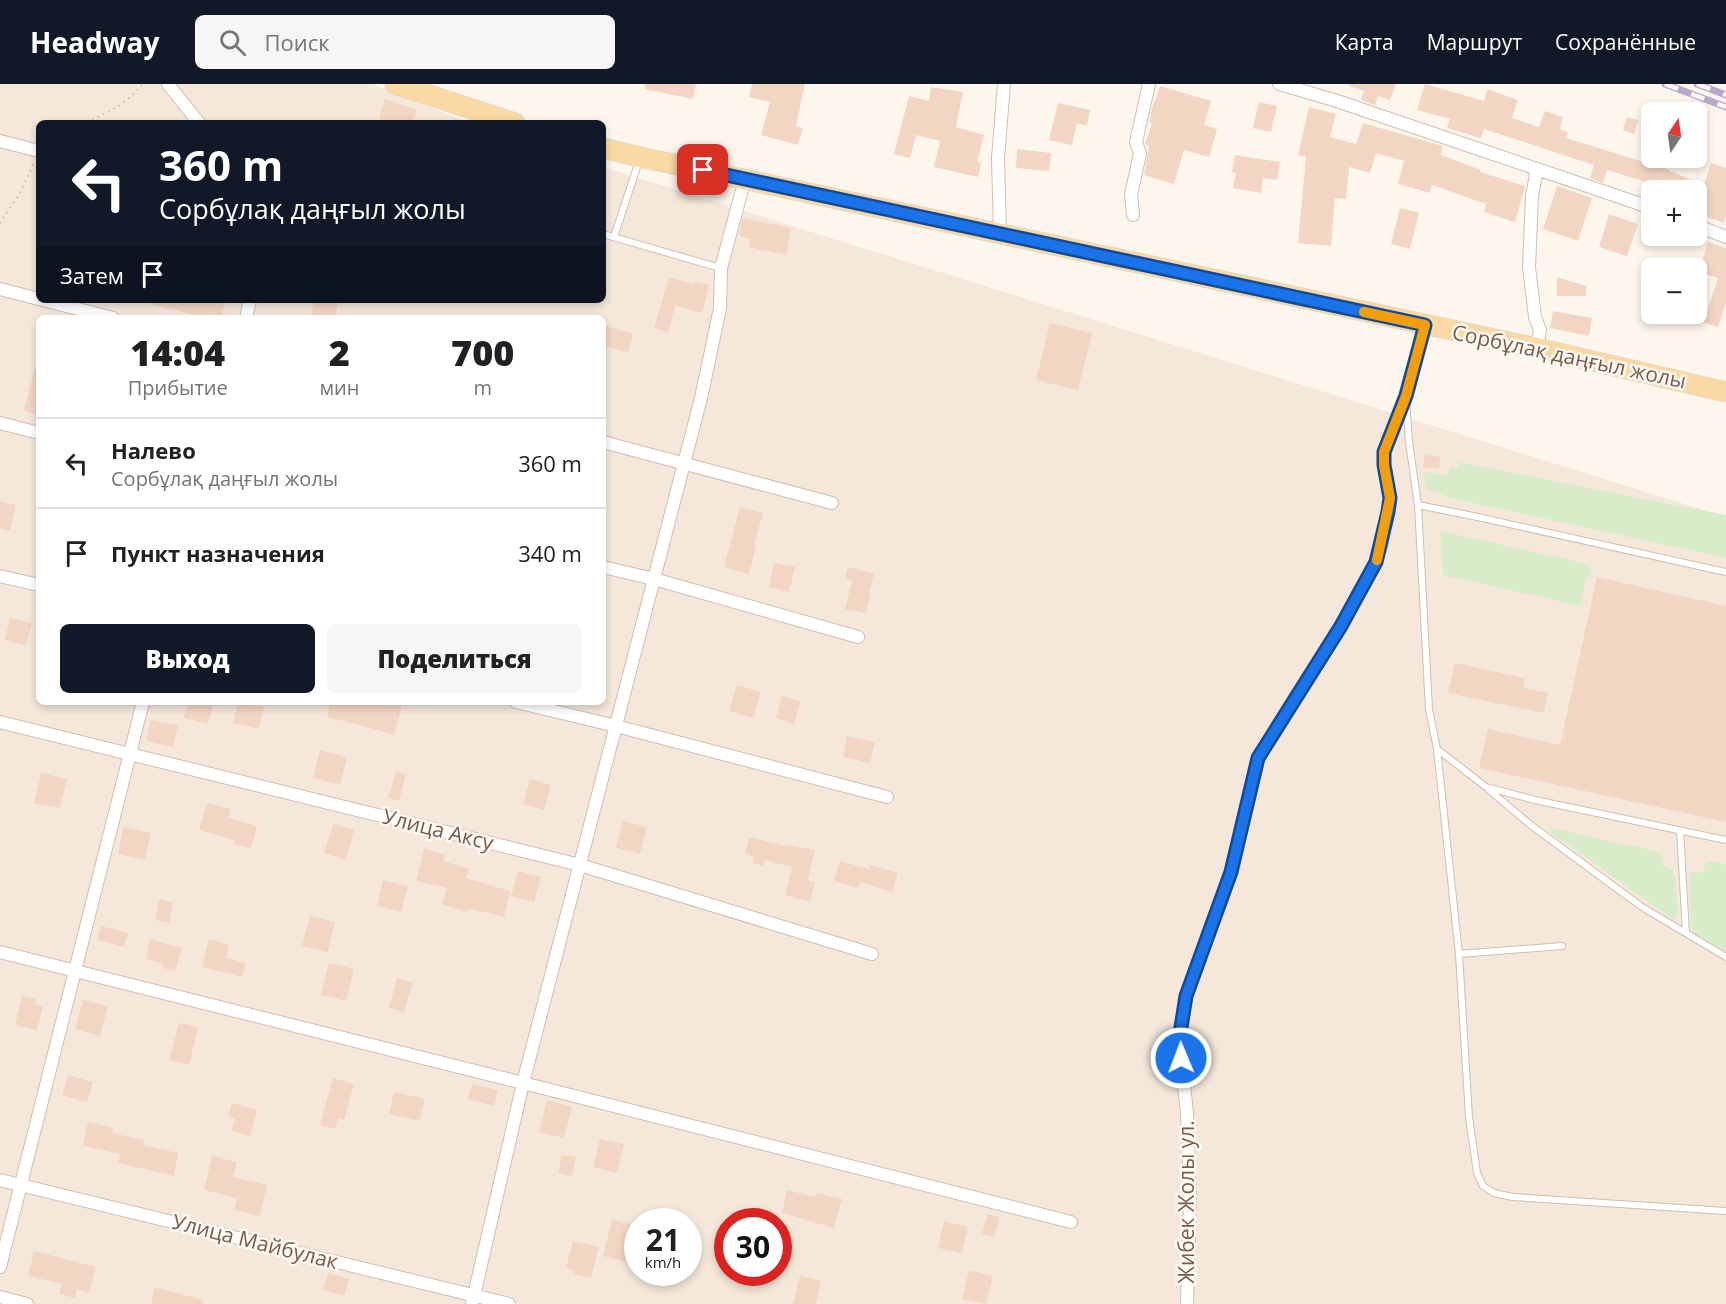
<!DOCTYPE html>
<html lang="ru">
<meta charset="utf-8">
<style>
:root{--surface:#fff;--page:#f6f6f6;--text:#202124;--muted:#757577;--line:#e0e0e0;--accent:#111827}
body{margin:0;font-family:"Open Sans",sans-serif;background:var(--page);color:var(--text);height:100vh;display:flex;flex-direction:column;font-size:22px;white-space:nowrap}
*{box-sizing:border-box;margin:0}
p{font-size:20px;color:var(--muted)}
.icon{flex:none;width:33px;height:33px;fill:none;stroke:currentColor;stroke-width:2;stroke-linecap:round;stroke-linejoin:round}
.map{position:relative;flex:1;overflow:hidden}
.panel{position:absolute;left:36px;top:231px;width:570px;height:390px;display:flex;flex-direction:column;background:var(--surface);border-radius:9px;box-shadow:0 3px 9px #0003}
.panel>*{flex:none}
.hud{position:absolute;left:36px;top:36px;width:570px;height:183px;border-radius:9px;box-shadow:0 3px 9px #0003;background:#111827;color:#fff;overflow:hidden}
.needle{width:39px;rotate:13deg}
.controls{position:absolute;left:1641px;top:18px;display:grid;gap:12px}
.controls a{display:grid;place-items:center;width:66px;height:66px;border-radius:9px;background:var(--surface);box-shadow:0 3px 9px #0003;font-size:30px}
.speed{position:absolute;left:624px;top:1124px;display:flex;gap:12px;font-size:30px;font-weight:700;text-align:center}
.speed>*{display:grid;place-content:center;width:78px;height:78px;border-radius:50%;background:var(--surface);box-shadow:0 3px 9px #0003;line-height:1}
.speed small{font-size:15px;font-weight:400}
.speed .limit{border:9px solid #d22;background:#fff;color:#111}
.pin{position:absolute;display:grid;place-items:center;width:51px;height:51px;color:#fff;margin:-26px;border-radius:12px;box-shadow:0 3px 9px #0006}
.me{position:absolute;width:66px;margin:-33px;rotate:359deg;stroke-linejoin:round;filter:drop-shadow(0 0 4px #0008)}
.turn{display:flex;align-items:center;gap:21px;height:126px;padding:0 24px;font-size:27px}
.turn .icon{width:78px;height:78px;stroke-width:2.5}
.turn b{display:block;font-size:42px;line-height:51px}
.then{display:flex;align-items:center;height:57px;padding:0 24px;background:#0003;gap:12px;font-size:22px}
.eta{display:flex;justify-content:space-evenly;align-items:center;height:102px;text-align:center}
.eta b{font-size:36px;font-weight:800;line-height:42px}
.action{display:flex;gap:12px;margin-top:auto;padding:12px 24px}
.action a{flex:1;height:69px;border-radius:9px;background:var(--accent);color:#fff;font-size:24px;font-weight:800;line-height:69px;text-align:center}
.action a+a{background:var(--page);color:var(--text)}
ul{padding:0;list-style:none}
li{display:flex;align-items:center;gap:18px;height:90px;padding:0 24px;border-top:2px solid var(--line)}
li div{flex:1}
li b{display:block;font-size:22px}
li em{font-style:normal}
header{display:flex;align-items:center;gap:36px;box-sizing:border-box;height:84px;padding:0 30px;background:var(--accent);color:#fff}
header strong{font-size:28px}
nav{display:flex;gap:33px;margin-inline-start:auto;font-size:21px}
.search{width:420px;height:54px;background:var(--page);display:flex;align-items:center;gap:15px;box-sizing:border-box;padding:0 21px;border-radius:9px;color:var(--muted);font-size:22px}
.map>svg:first-child{display:block}
</style>
<header>
<strong>Headway</strong>
<div class="search"><svg class="icon" aria-label="search" viewBox="0 0 24 24"><circle cx="10" cy="10" r="6"/><path d="M15 15l6 6"/></svg>Поиск</div>
<nav><a>Карта</a><a>Маршрут</a><a>Сохранённые</a></nav>
</header>
<div class="map">
<svg width="1726" height="1220" viewBox="0 0 1726 1220">
<rect width="100%" height="100%" fill="#fdf6ec"/>
<path fill="#f5e8da" fill-rule="evenodd" d="M0,0H372L470,39H39V216H603V83L1726,433V1220H0ZM39,234H603V618H39ZM638,1137H688V1188H638ZM728,1137H778V1188H728Z"/>
<path fill="#d8ecc9" d="M1459,378L1726,431V474L1455,415L1426,405L1423,388L1448,391L1450,383L1458,384Z
M1440,447L1588,480L1591,485L1590,493L1586,494L1580,522L1443,491Z
M1551,744L1660,768L1663,773L1662,781L1673,786L1675,793L1678,829L1673,835L1667,831L1550,748Z
M1707,777L1726,781V867L1692,848L1689,792L1691,788L1702,789Z"/>
<path fill="#f3d5c3" d="M645,0H696L693,15L645,5Z
M752,0H805L796,42L803,44L798,61L761,51L770,18L749,13Z
M1349,0H1396L1390,16L1378,12L1375,21L1361,16L1364,7L1349,2Z
M1425,0L1484,17L1487,5L1518,16L1512,34L1539,43L1545,27L1563,33L1560,45L1568,48L1566,54L1670,86V87L1704,101L1711,79L1726,84V132L1724,139L1696,129V124L1702,106H1672L1607,86L1603,99L1590,94L1594,81L1484,45L1481,54L1447,44L1450,35L1417,26Z
M1160,2L1211,17L1204,41L1217,45L1209,73L1184,66L1174,100L1144,91L1149,62L1145,60L1152,39L1149,38L1154,17H1155Z
M931,3L963,8L956,43L984,51L977,78L981,79L978,93L934,83L940,57L916,51L910,74L894,70L909,12L929,17Z
M385,15L417,26L412,39H392L379,34Z
M1259,18L1277,22L1271,48L1253,44Z
M1058,19L1090,26L1087,42L1077,39L1072,61L1049,56Z
M1309,23L1336,30L1330,53L1356,60L1363,39L1443,62L1441,71L1481,86L1480,88L1525,102L1515,138L1484,128L1486,120L1432,101L1430,109L1398,100L1404,77L1376,69L1370,89L1349,83L1346,115L1335,114L1331,162L1298,159L1306,73L1298,71Z
M1627,33L1638,36L1634,50L1623,46Z
M1017,65L1051,69L1049,87L1016,84Z
M1235,71L1280,78L1277,96L1263,94L1261,109L1233,104L1236,89L1232,88Z
M1557,102L1592,114L1578,157L1543,145Z
M1400,124L1419,129L1410,165L1391,160Z
M1609,130L1638,140L1627,172L1599,163Z
M743,134L791,144L786,171L749,163L751,155L739,152Z
M1708,158L1726,164V219L1718,243L1696,236V224L1707,228L1718,194L1699,188Z
M669,193L694,200V197L709,201L702,229L675,222L668,248L654,244Z
M1557,193L1586,202V212H1557Z
M151,216H226L221,234H207L151,220Z
M315,216H327L338,219L335,234H310Z
M1553,227L1592,234L1589,252L1550,244Z
M1050,239L1092,249L1078,306L1036,296Z
M603,241L633,250L628,269L603,261Z
M35,282L39,283V331L24,327Z
M1425,371L1440,373L1439,385L1423,383Z
M0,417L16,421L10,447L0,444Z
M740,423L763,429L754,460L756,461L749,490L724,483Z
M774,479L795,483L789,508L769,503Z
M848,483L874,490L869,509H871L866,529L845,525L852,497L845,495Z
M1597,493L1726,522V738L1479,684L1488,645L1560,661Z
M10,534L32,539L26,562L5,556Z
M1455,579L1525,594L1523,604L1548,609L1544,629L1448,609Z
M737,601L761,608L753,634L729,627Z
M782,612L801,617L794,640L776,634Z
M188,618H214L208,640L184,634Z
M238,618L264,623L259,645L233,639Z
M331,618H390L402,621L394,651L364,642L327,633Z
M150,636L178,641L173,663L146,657Z
M847,652L875,658L870,679L843,673Z
M320,666L347,673L340,701L313,694Z
M396,687L406,690L399,717L388,714Z
M41,689L67,695L60,724L34,719Z
M530,695L551,701L544,726L523,720Z
M207,719L231,725L228,734L257,742L251,764L234,760L235,756L199,746Z
M623,737L647,743L640,770L616,764Z
M333,740L354,746L346,776L324,769Z
M123,743L151,749L145,776L118,770Z
M749,753L789,763V761L815,766L808,796L815,798L810,818L785,811L792,783L765,776L764,782L752,779L754,773L745,770Z
M424,765L445,770L443,777L469,785L466,794L510,807L504,833L468,824L467,828L442,820L447,804L416,797Z
M840,777L869,785L870,781L898,789L892,808L860,798L858,804L834,797Z
M518,787L541,793L534,818L511,812Z
M383,796L408,802L401,828L377,822Z
M159,815L173,818L169,839L155,836Z
M310,832L335,838L328,868L302,862Z
M101,842L128,849L124,863L97,856Z
M150,855L182,864L175,887L163,884L164,880L146,875Z
M209,855L229,861L226,874L246,879L242,893L202,883Z
M329,879L354,885L346,917L321,911Z
M397,894L413,898L404,928L389,924Z
M22,912L36,915L35,920L43,922L37,946L15,941Z
M83,916L108,922L100,952L75,945Z
M179,939L198,943L189,981L169,976Z
M68,991L93,998L87,1018L62,1011Z
M333,994L354,1000L344,1036L338,1034L335,1045L320,1041Z
M472,1000L498,1006L494,1022L468,1015Z
M394,1008L425,1015L420,1037L389,1030Z
M547,1016L572,1023L564,1054L539,1048Z
M232,1019L257,1026L250,1052L231,1047L235,1034L228,1032Z
M88,1038L114,1044L112,1049L144,1056L143,1061L178,1069L174,1092L118,1079L120,1070L83,1062Z
M600,1055L624,1060L617,1089L593,1083Z
M562,1071L576,1073L572,1092L558,1089Z
M212,1072L237,1078L233,1093L267,1101L260,1132L234,1126L237,1114L204,1106Z
M787,1106L815,1113L817,1109L842,1115L834,1144L782,1129Z
M988,1130L1000,1133L994,1153L982,1150Z
M612,1136L638,1142V1150L630,1179L603,1172Z
M944,1137L968,1143L962,1169L938,1164Z
M573,1157L599,1163L591,1194L574,1190L575,1187L566,1184Z
M34,1167L96,1183L89,1209L77,1205L75,1214L59,1210L62,1200L28,1192Z
M969,1186L993,1192L986,1220L962,1215Z
M726,1188H763L760,1201L725,1193Z
M328,1189L349,1195L344,1212L323,1206Z
M800,1192L821,1197L816,1220H793Z
M155,1203L203,1216V1220H151Z"/>
<g fill="none" stroke-linecap="round" stroke-linejoin="round">
<defs>
<path id="service" d="M603,150L720,184
M614,153L639,77
M1406,317L1409,358L1418,421
M1726,488L1473,432L1418,421L1429,625L1437,665L1486,703L1535,716L1726,756
M1437,665L1459,870L1562,862
M1489,706L1532,742L1642,823L1726,873
M1680,746L1686,849
M1459,870L1469,1033L1477,1089L1483,1102L1494,1109L1513,1113L1726,1127"/>
<path id="minor" d="M168,0L199,39
M1279,0L1334,16L1652,124
M0,57L39,67
M1133,131L1131,110L1140,70L1136,58L1149,0
M1696,141L1726,153
M1000,149L998,74L1004,0
M0,205L39,215
M43,216L113,234
M246,234L250,216
M1537,264L1540,246L1535,233L1529,183L1532,112L1537,85
M0,339L39,349
M603,358L832,419
M603,483L654,495L858,553
M0,492L39,501
M516,618L616,642L887,713
M0,638L580,781L872,870
M0,868L523,999L1071,1138
M0,1096L509,1220
M0,1183L143,618
M0,1213L27,1220
M472,1220L523,999L701,314L720,224L721,184L745,95
M1187,1220L1190,1116L1187,1029L1179,956L1186,912L1231,788L1258,674L1341,542L1376,478L1381,463L1390,414L1384,381V368L1405,312L1425,241"/>
<path id="primary" d="M395,0L515,39
M603,64L640,73L1537,264L1726,308"/>
</defs>
<use href="#service" stroke="#d1beb0" stroke-width="8"/>
<use href="#minor" stroke="#d1beb0" stroke-width="14"/>
<use href="#primary" stroke="#dad1cd" stroke-width="21"/>
<path stroke="#d9b8a5" stroke-width="2" stroke-dasharray="1.5 4.5" stroke-linecap="butt" d="M87,39L119,22L128,15L143,0
M0,139L19,111L34,79"/>
<use href="#service" stroke="#fff" stroke-width="6"/>
<use href="#minor" stroke="#fff" stroke-width="12"/>
<use href="#primary" stroke="#fbd9a5" stroke-width="20"/>
<defs>
<path id="rail" d="M1665,0L1726,23
M1697,0L1726,11"/>
</defs>
<use href="#rail" stroke="#b9a8c9" stroke-width="7"/>
<use href="#rail" stroke="#fffaf3" stroke-width="4.5" stroke-dasharray="14" stroke-linecap="butt"/>
</g>
<g fill="none" stroke-linecap="round" stroke-linejoin="round">
<defs>
<path id="route" d="M703,86L1425,241L1406,312L1384,368V381L1390,414L1388,428L1376,478L1341,542L1258,674L1231,788L1186,912L1179,956L1181,974"/>
</defs>
<use href="#route" stroke="#114b97" stroke-width="15"/>
<use href="#route" stroke="#1a73e8" stroke-width="10"/>
<path stroke="#f59e0b" stroke-width="10" d="M1364,228L1425,241L1406,312L1384,368V381L1390,414L1377,476"/>
</g>
<g text-anchor="middle" stroke-width="5" stroke-linejoin="round" paint-order="stroke">
<g font-size="21" fill="#7a5c4d" stroke="#fffaf3">
<text transform="translate(1569 273) rotate(12)" y="7">Сорбұлақ даңғыл жолы</text>
<text transform="translate(438 746) rotate(14)" y="7">Улица Аксу</text>
<text transform="translate(1187 1118) rotate(-90)" y="7">Жибек Жолы ул.</text>
<text transform="translate(255 1158) rotate(14)" y="7">Улица Майбулак</text>
</g>
</g>
</svg>
<div class="controls">
<a><svg class="needle" viewBox="-14 -14 28 28"><path d="M0-13l5 13h-10z" fill="#e53935"/><path d="M0 13l5-13h-10z" fill="#757577"/></svg></a>
<a>+</a>
<a>−</a>
</div>
<div class="speed"><div>21<small>km/h</small></div><div class="limit">30</div></div>
<div class="pin" style="left:703px;top:86px;background:#d93025"><svg class="icon" aria-label="arrive" viewBox="0 0 24 24"><path d="M6 21V4h12l-3 4 3 4H6"/></svg></div>
<svg class="me" style="left:1181px;top:974px" viewBox="-20 -20 40 40"><circle r="17" fill="#1a73e8" stroke="#fff" stroke-width="3"/><path d="M0-11L8 9 0 5-8 9z" fill="#fff"/></svg>
<div class="hud">
<div class="turn"><svg class="icon" aria-label="left" viewBox="0 0 24 24"><path d="M17 20v-9H6M10 6l-5 5 5 5"/></svg><div><b>360 m</b>Сорбұлақ даңғыл жолы</div></div>
<div class="then">Затем<svg class="icon" aria-label="arrive" viewBox="0 0 24 24"><path d="M6 21V4h12l-3 4 3 4H6"/></svg></div>
</div>
<section class="panel">
<div class="eta">
<div><b>14:04</b><p>Прибытие</p></div>
<div><b>2</b><p>мин</p></div>
<div><b>700</b><p>m</p></div>
</div>
<ul>
<li><svg class="icon" aria-label="left" viewBox="0 0 24 24"><path d="M17 20v-9H6M10 6l-5 5 5 5"/></svg><div><b>Налево</b><p>Сорбұлақ даңғыл жолы</p></div><em>360 m</em></li>
<li><svg class="icon" aria-label="arrive" viewBox="0 0 24 24"><path d="M6 21V4h12l-3 4 3 4H6"/></svg><div><b>Пункт назначения</b></div><em>340 m</em></li>
</ul>
<div class="action"><a>Выход</a><a>Поделиться</a></div>
</section>
</div>
